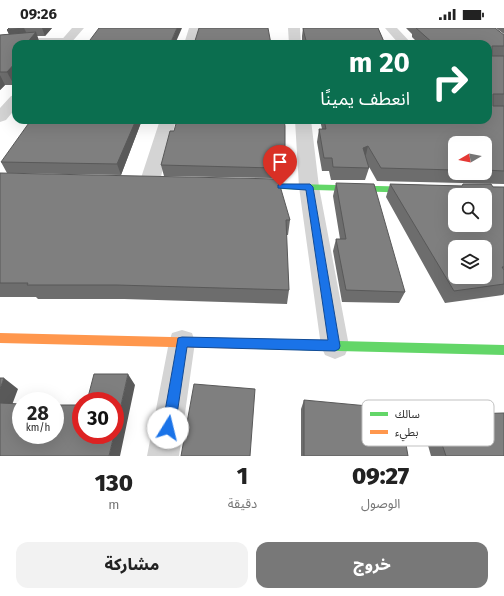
<!DOCTYPE html>
<html lang="ar">
<meta charset="utf-8">
<style>
:root{--surface:#fff;--page:#f2f2f2;--text:#222;--muted:#767676;--accent:#787878}
body{margin:0;font-family:"Fira Sans","Noto Sans Arabic",sans-serif;background:var(--page);color:var(--text);direction:rtl;height:100vh;display:flex;flex-direction:column;font-size:15px;white-space:nowrap}
*{box-sizing:border-box;margin:0}
p{font-size:13px;color:var(--muted)}
.icon{flex:none;width:22px;height:22px;fill:none;stroke:currentColor;stroke-width:2;stroke-linecap:round;stroke-linejoin:round}
.map{position:relative;height:428px;overflow:hidden;direction:ltr}
.panel{display:flex;flex-direction:column;background:var(--surface);flex:1}
.panel>*{flex:none}
.guide{position:absolute;left:12px;top:12px;width:480px;height:84px;border-radius:12px;box-shadow:0 4px 16px #0002;direction:rtl;background:#0b6e4f;color:#fff;overflow:hidden}
.needle{width:26px;rotate:260deg}
.controls{position:absolute;left:448px;top:108px;display:grid;gap:8px}
.controls a{display:grid;place-items:center;width:44px;height:44px;border-radius:8px;background:var(--surface);box-shadow:0 4px 16px #0002;font-size:20px}
.speed{position:absolute;left:12px;top:364px;display:flex;gap:8px;font-size:20px;font-weight:700;text-align:center}
.speed>*{display:grid;place-content:center;width:52px;height:52px;border-radius:50%;background:var(--surface);box-shadow:0 4px 16px #0002;line-height:1}
.speed small{font-size:10px;font-weight:400}
.speed .limit{border:6px solid #d22;background:#fff;color:#111}
.pin{position:absolute;display:grid;place-items:center;width:34px;height:34px;color:#fff;margin:-41px -17px;border-radius:50% 50% 50% 0;rotate:-45deg;box-shadow:0 0 4px #0007}
.pin .icon{rotate:45deg}
.me{position:absolute;width:44px;margin:-22px;rotate:9deg;stroke-linejoin:round;filter:drop-shadow(0 0 3px #0008)}
.turn{display:flex;align-items:center;gap:14px;height:84px;padding:0 16px;font-size:18px}
.turn .icon{width:52px;height:52px;stroke-width:2.5}
.turn b{display:block;font-size:28px;line-height:34px}
.eta{display:flex;justify-content:space-evenly;align-items:center;height:68px;text-align:center}
.eta b{font-size:24px;font-weight:800;line-height:28px}
.cta{display:flex;gap:8px;margin-top:auto;padding:8px 16px}
.cta a{flex:1;height:46px;border-radius:12px;background:var(--accent);color:#fff;font-size:16px;font-weight:800;line-height:46px;text-align:center}
.cta a+a{background:var(--page);color:var(--text)}
.status{display:flex;justify-content:space-between;align-items:center;height:28px;padding:0 20px;background:var(--surface);direction:ltr}
.status svg{height:11px;fill:currentColor}
.map>svg:first-child{display:block}
</style>
<div class="status"><b>09:26</b><svg viewBox="0 0 49 12"><path d="M0 12V9h3v3zM5 12V6h3v6zM10 12V3h3v9zM15 12V0h3v12zM26 1h20v11H26zM47 4h2v5h-2z"/></svg></div>
<div class="map">
<svg width="504" height="428" viewBox="0 0 504 428">
<rect width="100%" height="100%" fill="#fff"/>
<g fill="none" stroke-linecap="round" stroke-linejoin="round">
<path fill="#d4d4d4" fill-rule="evenodd" d="M28,10H67L70,12L67,14H28L0,18V14Z"/>
<path fill="#d4d4d4" fill-rule="evenodd" d="M72,0H84L70,16H58Z
M189,0H201L196,16H184Z
M288,0H300L301,16H289Z
M385,0H397L412,16H399Z
M16,67V80L6,92L0,94V80L11,68Z
M160,92H176L159,156L156,160L149,162L142,160L139,156Z
M295,92H311L319,159L349,318L345,327L335,331L325,327L321,318L299,159Z
M182,302L192,305L195,314L179,428H147L169,314L172,305Z"/>
<path fill="#63d668" fill-rule="evenodd" d="M251,155L419,159L423,162L419,165L248,160L247,158L248,156Z
M256,311L504,317V327L256,321L252,320L250,316L252,312Z"/>
<path fill="#ff974d" fill-rule="evenodd" d="M0,305L256,311L260,312L262,316L260,320L256,321L0,315Z"/>
</g>
<path fill="#6d6d6d" fill-rule="evenodd" d="M9,0H52L45,8H37L40,16H16L14,57H5L0,62V7L9,6L7,2Z
M303,0H378L385,16H302V8Z
M406,0H495L504,7V156L377,153L368,137L369,140L365,152H331L329,143H322L317,114L319,101H322L320,92H488V16H419L412,9V6ZM455,115H485V145H455Z
M496,0H504V6Z
M142,92L121,147L7,145L1,134Z
M174,103L285,130L284,141H274L273,150L164,148L161,137Z
M0,145L290,192L288,207H286L289,262L287,276L124,271H38L36,269H0Z
M336,155L405,264L399,275L342,274L333,223L336,211H340L333,168Z
M390,156L504,159V266L503,267L445,275L386,169Z
M304,372L408,428H301V381Z
M432,387L504,428H431L422,396Z"/>
<path fill="#595959" d="M24,0L28,8L11,11L7,2Z
M42,0H52L45,8Z
M177,0H182L175,16H170Z
M36,4L40,16H26Z
M16,34V54L14,57L7,44Z
M0,47L5,57L0,62Z
M136,92H142L121,147L117,136Z
M368,118L365,131L363,120Z
M128,346L135,357L120,428H109L114,407H115V404Z
M4,350L18,361L9,385L0,379V361Z"/>
<path fill="#7f7f7f" stroke="#595959" fill-rule="evenodd" d="M9,0H23L7,2Z
M99,0H177L170,16H87Z
M199,0H268L271,16H194Z
M303,0H378L385,16H307L304,5Z
M416,0H495L504,7V18H492V28H504V66H493V78H504V143L485,142V115H455V142L381,140L368,118L363,120L369,140L333,139L332,130H324L319,101H326L324,92H488V16H434Z
M36,4L26,16H16V34L7,44H0V7Z
M31,92H136L117,136L1,134Z
M177,92H284L285,98V130H271L274,140L161,137L170,103H174Z
M0,145L278,151L290,192H286L289,262L117,257H27L28,255H0Z
M336,155L374,156L405,264L346,262L336,211H346Z
M390,156L462,158L463,156H491L493,159H504V239H502L504,242V256L454,263ZM455,167H485V197H455ZM455,219H485V249H455Z
M94,346H128L115,404V373H87Z
M0,350H4L0,361Z
M194,356L255,361L250,428H181Z
M304,372L400,381L408,428H304Z
M0,375L21,376V407H55V377H81V407H114L109,428H0Z
M504,385V428H446L432,387Z"/>
<path fill="#1a73e8" stroke="#114b97" d="M280,156H310L313,159L340,318L339,321L335,323L187,319L175,400L173,404L168,406L164,404L162,400L178,310L182,309L328,312L306,162L278,160V157Z"/>
<rect x="362" y="372" width="132" height="46" rx="6" fill="#fff" stroke="#c1c1c1" stroke-width="1"/>
<rect x="370" y="384" width="18" height="4" fill="#63d668"/>
<rect x="370" y="402" width="18" height="4" fill="#ff974d"/>
<g font-size="11" fill="#2f2f2f">
<text x="395" y="390">سالك</text>
<text x="395" y="408">بطيء</text>
</g>
</svg>
<div class="controls">
<a><svg class="needle" viewBox="-14 -14 28 28"><path d="M0-13l5 13h-10z" fill="#e53935"/><path d="M0 13l5-13h-10z" fill="#767676"/></svg></a>
<a><svg class="icon" aria-label="search" viewBox="0 0 24 24"><circle cx="10" cy="10" r="6"/><path d="M15 15l6 6"/></svg></a>
<a><svg class="icon" aria-label="layers" viewBox="0 0 24 24"><path d="M12 4l9 5-9 5-9-5zM3 14l9 5 9-5"/></svg></a>
</div>
<div class="speed"><div>28<small>km/h</small></div><div class="limit">30</div></div>
<div class="pin" style="left:280px;top:158px;background:#d93025"><svg class="icon" aria-label="arrive" viewBox="0 0 24 24"><path d="M6 21V4h12l-3 4 3 4H6"/></svg></div>
<svg class="me" style="left:168px;top:400px" viewBox="-20 -20 40 40"><circle r="19" fill="#fff"/><path d="M0-13L10 11 0 6-10 11z" fill="#1a73e8"/></svg>
<div class="guide">
<div class="turn"><svg class="icon" aria-label="right" viewBox="0 0 24 24"><path d="M7 20v-9h11M14 6l5 5-5 5"/></svg><div><b>20 m</b>انعطف يمينًا</div></div>
</div>
</div>
<section class="panel">
<div class="eta">
<div><b>09:27</b><p>الوصول</p></div>
<div><b>1</b><p>دقيقة</p></div>
<div><b>130</b><p>m</p></div>
</div>
<div class="cta"><a>خروج</a><a>مشاركة</a></div>
</section>
